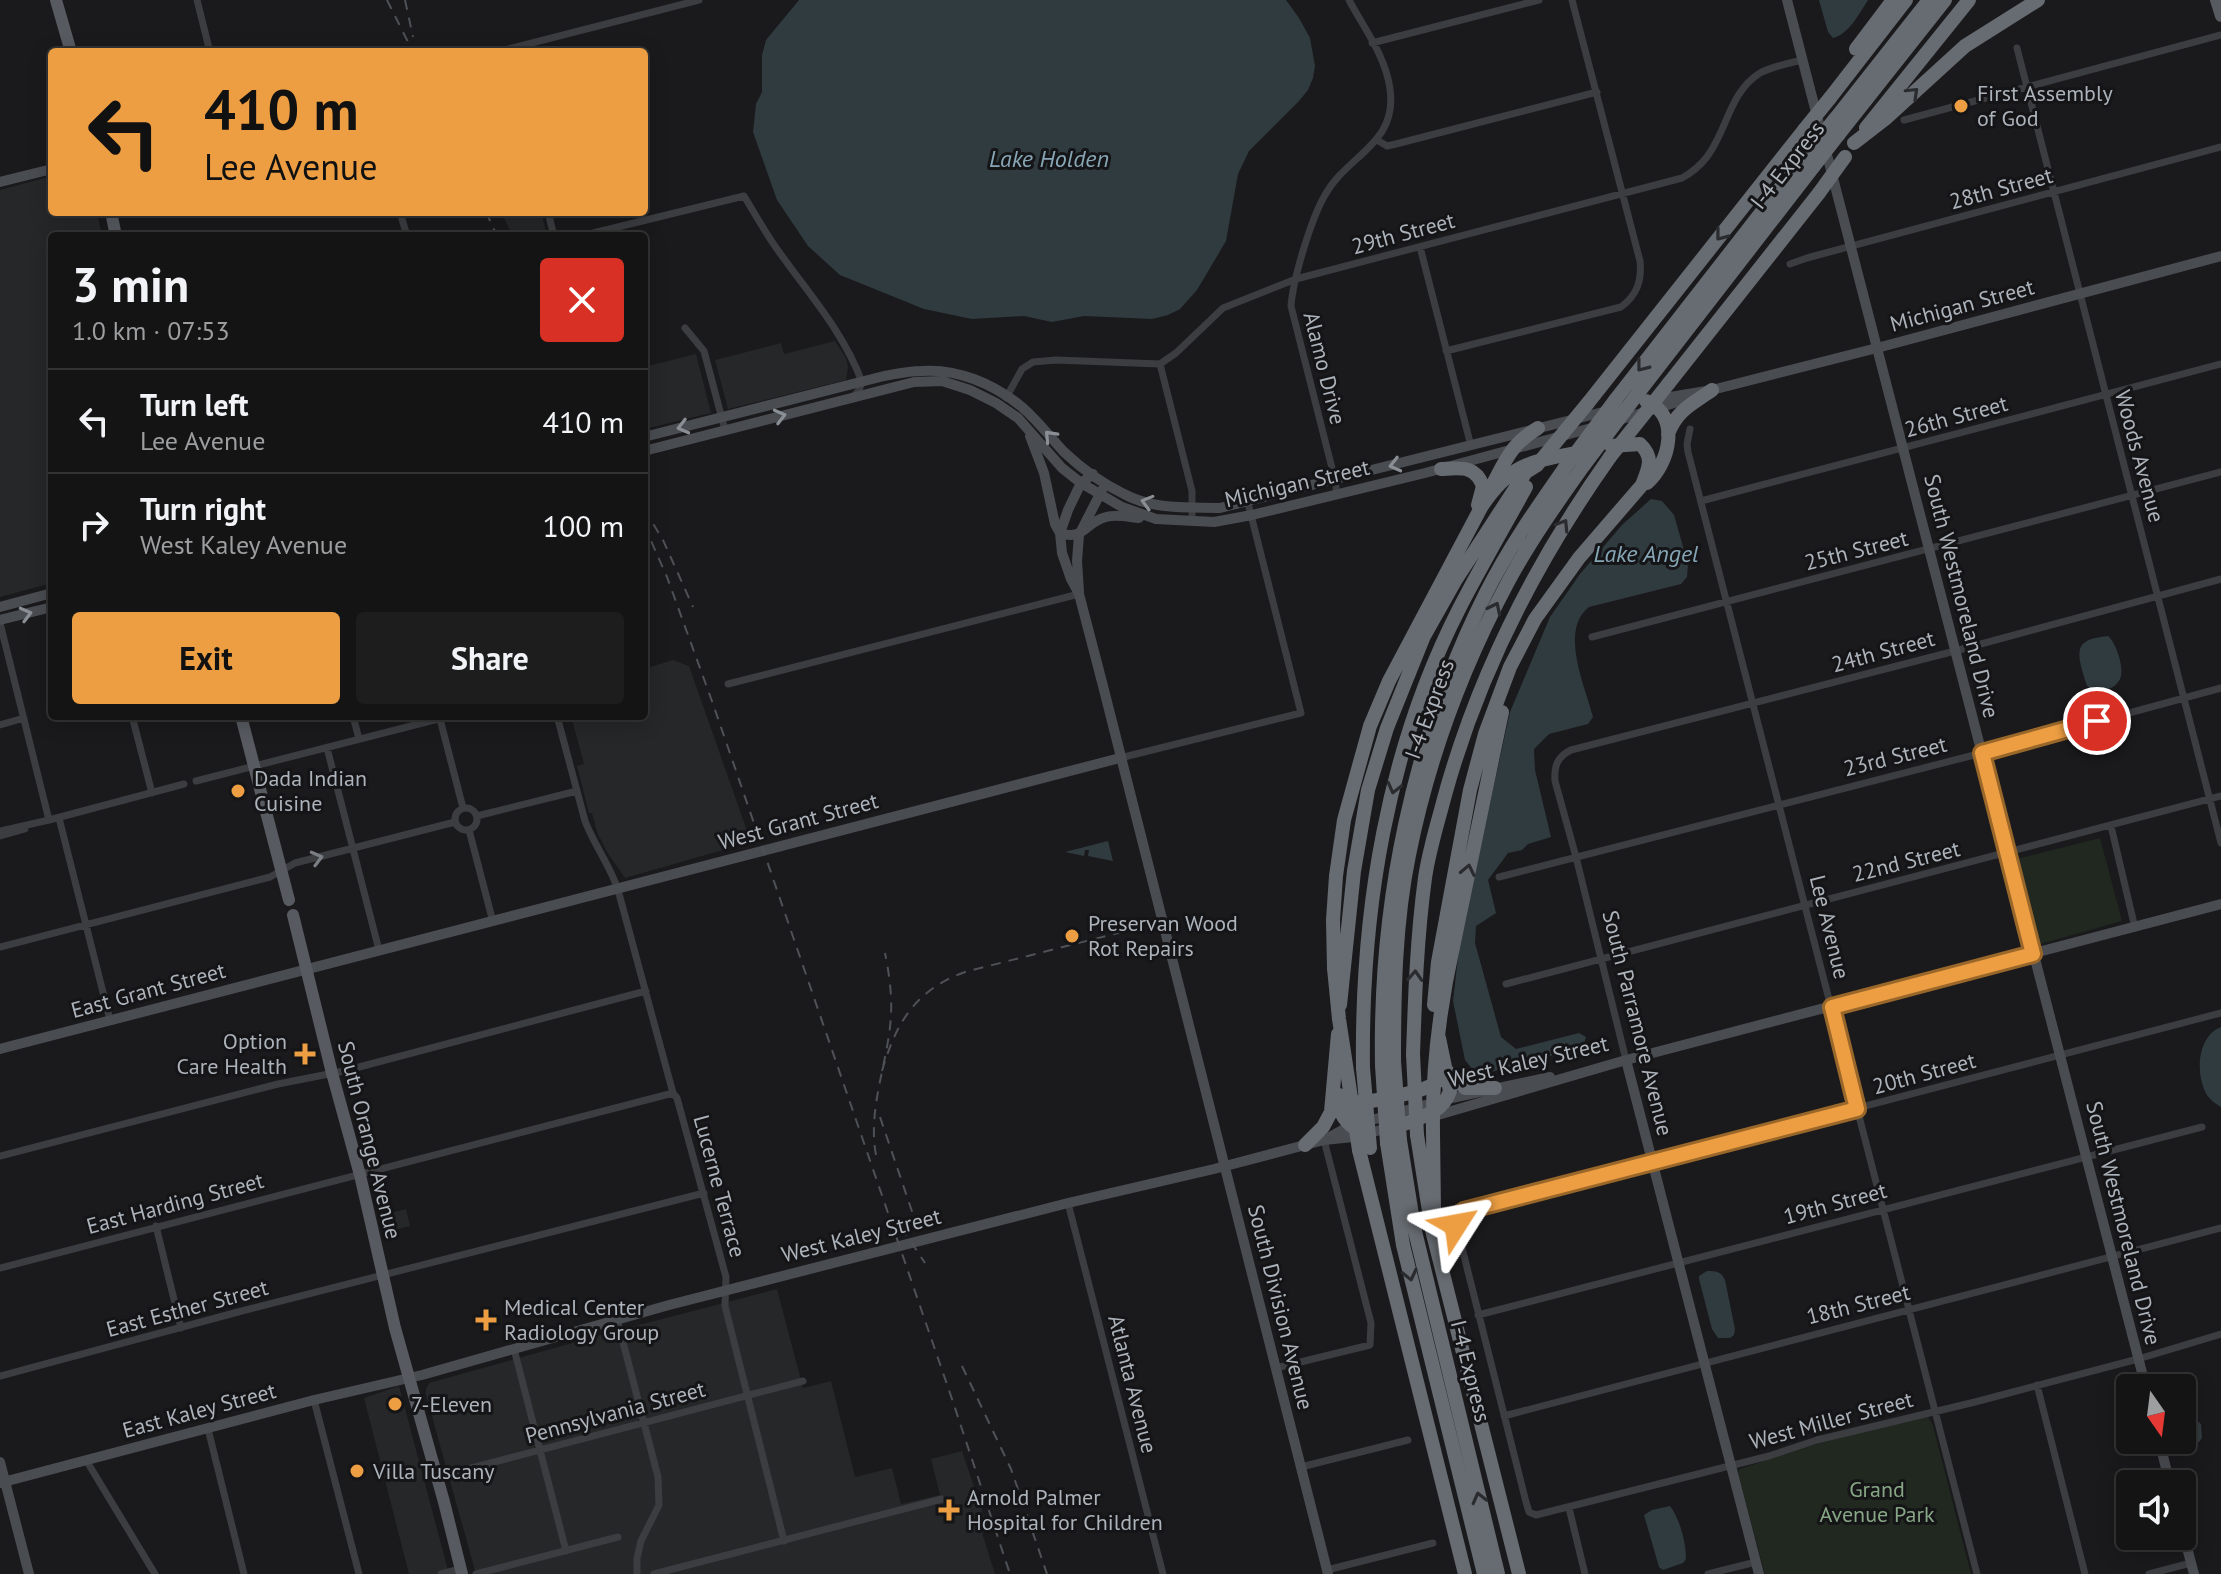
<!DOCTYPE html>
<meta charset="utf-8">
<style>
:root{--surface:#141415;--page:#1d1d1e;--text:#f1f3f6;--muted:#9d9ea0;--line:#333334;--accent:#ed9e42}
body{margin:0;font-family:"PT Sans",sans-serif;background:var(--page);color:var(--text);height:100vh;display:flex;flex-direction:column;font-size:30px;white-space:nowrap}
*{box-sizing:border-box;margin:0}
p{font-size:26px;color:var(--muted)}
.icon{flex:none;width:44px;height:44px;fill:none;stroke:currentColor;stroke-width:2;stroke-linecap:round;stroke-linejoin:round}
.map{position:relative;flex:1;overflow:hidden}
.details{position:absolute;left:48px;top:232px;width:600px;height:488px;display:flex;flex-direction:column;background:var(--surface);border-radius:8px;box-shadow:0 4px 20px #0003,0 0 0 2px var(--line)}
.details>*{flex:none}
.top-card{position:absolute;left:48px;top:48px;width:600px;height:168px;border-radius:8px;box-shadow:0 4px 20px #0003,0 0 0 2px var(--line);background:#ed9e42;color:#111;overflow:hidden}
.needle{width:52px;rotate:166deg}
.tools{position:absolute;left:2116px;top:1374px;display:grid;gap:16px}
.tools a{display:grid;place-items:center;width:80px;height:80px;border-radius:8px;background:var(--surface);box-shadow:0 4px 20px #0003,0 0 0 2px var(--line);font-size:40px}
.pin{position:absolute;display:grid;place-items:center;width:68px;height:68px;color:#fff;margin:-34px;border:4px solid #fff;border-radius:50%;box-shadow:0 2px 8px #0007}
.me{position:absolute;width:88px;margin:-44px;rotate:56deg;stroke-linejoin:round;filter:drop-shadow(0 0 6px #0008)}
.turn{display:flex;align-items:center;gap:28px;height:168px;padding:0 24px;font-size:36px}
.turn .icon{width:104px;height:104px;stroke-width:2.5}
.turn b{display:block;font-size:56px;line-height:68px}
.round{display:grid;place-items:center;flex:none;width:84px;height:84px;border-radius:8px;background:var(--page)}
.head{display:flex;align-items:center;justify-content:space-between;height:136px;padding:0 24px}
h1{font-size:48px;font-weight:800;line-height:60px}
.action{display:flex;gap:16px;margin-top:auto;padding:16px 24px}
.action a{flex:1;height:92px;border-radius:8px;background:var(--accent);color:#111;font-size:32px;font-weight:800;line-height:92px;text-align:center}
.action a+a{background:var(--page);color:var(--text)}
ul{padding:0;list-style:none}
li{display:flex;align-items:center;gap:24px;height:104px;padding:0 24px;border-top:2px solid var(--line)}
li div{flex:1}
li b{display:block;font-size:30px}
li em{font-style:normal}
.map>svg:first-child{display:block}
</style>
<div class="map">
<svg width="2221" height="1574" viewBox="0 0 2221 1574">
<rect width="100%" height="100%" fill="#1a1a1c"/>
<path fill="#262729" d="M52,176V212H97L102,236H52V583L0,597V190Z
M501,212H541L547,236H513Z
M835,341L846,358L848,367L846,380L728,409L715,360L781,343L784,354Z
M644,351L648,366L696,354L711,413L644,429Z
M673,660L689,666L751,842L625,878L607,852L597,832L592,813H589L577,766L584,764L571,716H644V669Z
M406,1209L410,1226L386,1232L382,1215Z
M777,1289L803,1388L831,1381L855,1477L892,1468L901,1504L940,1495L931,1459L962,1451L989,1531L982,1533L995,1574H476L426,1395V1389L429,1383L612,1332Z
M399,1386L449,1574H409L364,1398Z"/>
<path fill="#202820" d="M2100,838L2122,921L2040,944L2017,859Z
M1925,1415L1928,1417L1933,1426L1971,1574H1765L1738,1473L1740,1469L1817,1444Z"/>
<path fill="#303b40" d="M799,0H1286L1299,18L1310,38L1315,66L1313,78L1308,90L1299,101L1249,151L1238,174L1226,241L1197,290L1180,309L1168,315L1152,319L1084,316L1052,322L1024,316L972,319L924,309L840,275L808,246L777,200L753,132L756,104L762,92V55L766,40Z
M1819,0H1868C1859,14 1849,34 1833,38L1828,32Z
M1651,499L1662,501L1674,515L1688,564L1687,577L1681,584L1589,607C1559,630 1585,686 1593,717L1588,724L1549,734L1534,749L1535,770L1551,837L1528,844L1522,850L1508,853L1488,880L1496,913L1476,926L1475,943L1501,1037L1516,1049L1579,1033L1586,1037L1583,1047L1483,1074L1473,1070L1465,1060L1453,1001L1460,940L1510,712L1550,617L1580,574L1622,525Z
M2108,636C2116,643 2125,668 2120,679C2113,692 2097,694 2087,686C2084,676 2075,654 2082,645C2087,638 2101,637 2108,636Z
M1108,841L1113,861L1088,856L1089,850H1085L1084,856L1065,852Z
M2221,1027V1107C2216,1104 2210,1100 2207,1095C2195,1075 2197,1036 2221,1027Z
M1707,1271C1716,1271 1721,1271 1725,1280L1735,1329L1734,1335L1730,1338H1718L1712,1329L1699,1279V1276Z
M2187,1416L2195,1419L2201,1424L2202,1438L2199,1442L2184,1444L2179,1440H2182V1417Z
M1670,1506C1680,1519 1686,1543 1686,1559L1683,1563L1663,1570L1659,1567L1644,1515L1652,1510Z"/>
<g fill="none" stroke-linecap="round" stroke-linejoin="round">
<path stroke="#3b3d41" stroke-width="7" d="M197,0L210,52
M1372,43L1539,0
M2017,48L2221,843
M497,52L699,0
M1904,120L2221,35
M1377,140L1387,146L1396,144L1597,92
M400,212L407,236
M548,212L554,236
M581,236L744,196C755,214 765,232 777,249C808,293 843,331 862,382L859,390L854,396
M1420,247L1471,446
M1790,264L1807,258L2221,147
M685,328L704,351L725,430
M1446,351L1621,307C1637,295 1642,281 1640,261L1572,0
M1160,364L1192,491V521
M1006,398L1022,369L1033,362L1056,360L1160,364L1176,353L1223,308L1296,279L1682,178C1691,173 1699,167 1706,158C1727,132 1729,92 1760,73C1773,66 1789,63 1803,60
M1690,429L1687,444L1688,452L1977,1574
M1337,495L1335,480L1291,306C1293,279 1311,219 1325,195C1347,155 1398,144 1390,89C1386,57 1364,28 1349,0
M1701,501L2221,364
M0,623L49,820
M1592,637L2221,472
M728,684L1079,594
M132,716L152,793
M353,716L359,739
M557,716L585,821C594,845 610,865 618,890L673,1093L677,1098L726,1277L725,1306L784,1541
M440,719L463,808
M0,725L24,718
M327,748L379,950
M1120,758L1301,713L1248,503
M196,781L450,716
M455 819a11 11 0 1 1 22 0a11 11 0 1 1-22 0Z
M477,816L577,791
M59,818L110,1020
M2111,826L2135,928
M469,830L493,922
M0,831L49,820L184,784
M0,836L25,829
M1499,877L1982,753L2221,688
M0,947L270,877L295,863L455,822
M1506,984L2221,796
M2221,1013L1464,1211L1460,1213L1455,1220L1526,1502L1529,1512L1536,1515L1769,1456L1817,1440L1975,1402L2138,1359L2221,1334
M1626,1060L1576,857L1555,781C1554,766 1557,757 1571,750L1955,651L2221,579
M0,1156L278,1084L344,1071L646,991
M1068,1203L1163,1574
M156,1226L181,1328
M0,1268L673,1093
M1478,1315L2202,1127
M617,1319L658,1477L659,1505L641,1541L637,1558V1574
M514,1349L566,1551
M1276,1368L1370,1345L1371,1323L1324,1140
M0,1376L238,1312L704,1193
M2037,1385L2085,1574
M314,1400L359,1574
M1504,1416L2221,1228
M208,1429L244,1574
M86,1460L155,1574
M1301,1467L1408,1440
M437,1477L803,1381
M1569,1508L1585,1574
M1327,1570L1433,1543
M441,1574L460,1569
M476,1574L618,1537
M654,1574L942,1499
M1708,1574L1756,1562
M2149,1574L2191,1563"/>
<path stroke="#494c51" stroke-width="10" d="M1787,0L2146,1388
M0,182L52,169
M1653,400L1712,390L1877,348L2221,256
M1619,420L1687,399
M1030,436L1044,473L1055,524L1060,533
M644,437L884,376C896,374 908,371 921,371C957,368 994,384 1022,407C1038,421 1050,437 1064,452C1081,468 1103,484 1124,494C1153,510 1189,507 1220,508L1607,411
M644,451L914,382L942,381L970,390L996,403L1018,418L1062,468L1081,483L1122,507L1156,519L1214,522L1252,515L1425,473L1595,427
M1093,474L1081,483L1068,510L1060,533L1062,553L1071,579L1079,594L1102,682L1328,1574
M1060,533C1084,541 1085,522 1106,517C1117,514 1128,517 1139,518
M1079,592L1077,561L1079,535L1102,490
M0,607L52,593
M0,620L52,607
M0,1049L1120,758
M1626,1060L1759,1574
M1431,1117L1626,1060L2221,904
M1330,1137L1350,1126L1447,1099L1550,1077
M2159,1440L2170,1484
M0,1462L29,1574
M0,1483L314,1400L422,1375L669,1305L1068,1203L1214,1169L1324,1140L1353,1137L1393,1127
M2182,1529L2194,1574"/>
<path stroke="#575a60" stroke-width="12" d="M56,0L71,52
M2216,0L2221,16
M111,212L116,236
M241,716L289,900
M293,915L332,1073L360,1175L395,1328L444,1502L462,1574"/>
<path stroke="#676c72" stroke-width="14" d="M1856,49L1893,0
M1830,98L1906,0
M1835,119L1929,0
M1866,128L1969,0
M1839,134L1945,0
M1854,143L1885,119L1965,46L2038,0
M1669,383L1819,193
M1639,392L1814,166
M1616,399L1810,150
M1646,401C1681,415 1670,463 1647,483
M1588,403L1804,130
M1668,434C1677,410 1692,404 1712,390
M1441,469C1461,468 1475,465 1483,486L1478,505
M1494,482C1507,457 1513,443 1538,428
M1482,506C1511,462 1534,461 1582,452
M1453,947L1502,712
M1334,968L1333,920L1336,876L1344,820L1370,726L1389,681L1485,500
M1340,1005L1354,871L1368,790L1387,728L1424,636L1455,581L1526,472L1537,465
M1434,1005L1438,962L1470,790L1485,734L1510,667L1535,619L1579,558L1642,485C1648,469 1655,458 1640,444L1611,446
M1413,1054C1415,995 1417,937 1425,878C1429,850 1438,822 1445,795C1479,672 1537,560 1610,457
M1394,1061C1394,993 1395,923 1409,855C1428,760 1462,668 1508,582C1530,541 1557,503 1584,465
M1382,1065C1379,903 1413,738 1486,593C1508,549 1536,509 1564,469
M1363,1068C1361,911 1387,750 1459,609C1480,568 1504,527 1526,487
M1447,1071L1465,1088H1495
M1339,1095C1337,1111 1346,1126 1361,1131
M1356,1102L1362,1103C1383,1098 1429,1093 1441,1078
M1404,1124C1423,1117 1443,1112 1450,1091L1439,1038
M1433,1132L1434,1210
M1417,1135L1432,1230L1519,1574
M1400,1140L1414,1227L1498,1574
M1387,1143L1403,1245L1484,1574
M1305,1145L1323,1127L1331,1112L1338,1034
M1359,1150L1465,1574"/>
<path stroke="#4e5156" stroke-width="2" stroke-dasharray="10 8" stroke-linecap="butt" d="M387,0L413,52
M405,0L413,37
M486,212L497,236
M644,509L663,540L693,607
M644,525L667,577L713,704L952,1399L1010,1574
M882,1071C896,1023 915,990 965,972L1153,924
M880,1117L918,1229
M876,1155C868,1112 885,1070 890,1027C893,1001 890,978 885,953
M901,1227L925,1263
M962,1366L1011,1469L1047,1574"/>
<path stroke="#676c72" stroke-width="14" d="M1804,130L1830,98
M1810,150L1835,119
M1814,166L1839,134
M1819,193L1845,157
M1610,457L1669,383
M1537,465L1588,403
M1584,465L1639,392
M1564,469L1616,399
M1334,968L1339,1019L1359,1150
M1413,1054L1417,1135
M1394,1061L1400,1140
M1382,1065L1387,1143
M1363,1068L1370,1148
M1433,1132C1432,1067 1439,1010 1453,947"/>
</g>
<defs><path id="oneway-chevron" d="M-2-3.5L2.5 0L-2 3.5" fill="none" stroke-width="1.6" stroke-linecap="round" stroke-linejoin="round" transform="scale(2)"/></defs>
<g stroke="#2a2b2e">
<use href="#oneway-chevron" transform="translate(1913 93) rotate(-44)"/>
<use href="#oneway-chevron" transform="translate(1721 235) rotate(128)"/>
<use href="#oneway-chevron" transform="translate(1642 366) rotate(128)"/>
<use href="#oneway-chevron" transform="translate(1563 525) rotate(-58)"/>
<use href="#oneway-chevron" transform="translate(1495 608) rotate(-64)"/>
<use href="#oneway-chevron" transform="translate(1394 788) rotate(104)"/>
<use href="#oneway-chevron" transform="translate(1468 870) rotate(-78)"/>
<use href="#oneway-chevron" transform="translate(1415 976) rotate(-87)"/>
<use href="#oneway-chevron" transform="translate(1410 1275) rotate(77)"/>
<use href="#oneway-chevron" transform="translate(1479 1498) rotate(-104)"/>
</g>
<g stroke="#8a8f96">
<use href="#oneway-chevron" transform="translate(780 416) rotate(-14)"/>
<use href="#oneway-chevron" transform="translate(683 427) rotate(166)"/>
<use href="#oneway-chevron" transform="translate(1050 436) rotate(-133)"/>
<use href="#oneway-chevron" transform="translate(1395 465) rotate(166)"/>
<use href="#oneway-chevron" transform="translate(1147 502) rotate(-164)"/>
<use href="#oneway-chevron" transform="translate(26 614) rotate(-15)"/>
</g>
<use stroke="#7a7e84" href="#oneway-chevron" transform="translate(317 858) rotate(-15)"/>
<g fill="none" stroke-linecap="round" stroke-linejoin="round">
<defs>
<path id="route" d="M1456,1225L1458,1215L1464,1211L1857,1109L1832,1007L2033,954L1982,753L2097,721"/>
</defs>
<use href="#route" stroke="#9a672b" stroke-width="20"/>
<use href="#route" stroke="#ed9e42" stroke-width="14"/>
</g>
<g fill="#ed9e42" stroke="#151517" stroke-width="3">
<circle cx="1961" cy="106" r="8"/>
<circle cx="238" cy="791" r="8"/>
<circle cx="1072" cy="936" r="8"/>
<path d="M301 1042h8v8h8v8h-8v8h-8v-8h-8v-8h8z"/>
<path d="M482 1308h8v8h8v8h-8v8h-8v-8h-8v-8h8z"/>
<circle cx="395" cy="1404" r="8"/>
<circle cx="357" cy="1471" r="8"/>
<path d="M945 1498h8v8h8v8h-8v8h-8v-8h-8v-8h8z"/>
</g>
<g text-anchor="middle" stroke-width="6" stroke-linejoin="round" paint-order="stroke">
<g font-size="22" fill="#adb3bb" stroke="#151517" text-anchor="start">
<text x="1977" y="101">First Assembly<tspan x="1977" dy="25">of God</tspan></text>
<text x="254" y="786">Dada Indian<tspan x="254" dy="25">Cuisine</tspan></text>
<text x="1088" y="931">Preservan Wood<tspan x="1088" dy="25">Rot Repairs</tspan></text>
<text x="287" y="1049" text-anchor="end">Option<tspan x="287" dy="25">Care Health</tspan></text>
<text x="504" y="1315">Medical Center<tspan x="504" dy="25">Radiology Group</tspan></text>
<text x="411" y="1412">7-Eleven</text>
<text x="373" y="1479">Villa Tuscany</text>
<text x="967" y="1505">Arnold Palmer<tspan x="967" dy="25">Hospital for Children</tspan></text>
</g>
<g font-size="22" fill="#adb3bb" stroke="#151517">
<text transform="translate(1787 165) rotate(-52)" y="8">I-4 Express</text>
<text transform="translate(2001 188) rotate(-15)" y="8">28th Street</text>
<text transform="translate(1403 233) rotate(-15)" y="8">29th Street</text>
<text transform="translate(1962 305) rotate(-15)" y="8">Michigan Street</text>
<text transform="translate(1325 368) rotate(76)" y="8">Alamo Drive</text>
<text transform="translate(1956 416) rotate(-15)" y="8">26th Street</text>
<text transform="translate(2140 456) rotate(75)" y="8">Woods Avenue</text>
<text transform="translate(1297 483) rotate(-13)" y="8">Michigan Street</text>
<text transform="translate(1856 550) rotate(-14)" y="8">25th Street</text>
<text transform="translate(1962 596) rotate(76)" y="8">South Westmoreland Drive</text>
<text transform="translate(1883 651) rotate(-15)" y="8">24th Street</text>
<text transform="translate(1429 709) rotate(-70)" y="8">I-4 Express</text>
<text transform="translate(1895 756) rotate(-14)" y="8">23rd Street</text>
<text transform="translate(798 821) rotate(-15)" y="8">West Grant Street</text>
<text transform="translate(1906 861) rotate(-14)" y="8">22nd Street</text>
<text transform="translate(1830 927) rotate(76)" y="8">Lee Avenue</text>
<text transform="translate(148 990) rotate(-15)" y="8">East Grant Street</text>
<text transform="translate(1638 1023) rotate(76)" y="8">South Parramore Avenue</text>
<text transform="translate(1528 1061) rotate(-13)" y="8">West Kaley Street</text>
<text transform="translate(1924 1073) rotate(-15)" y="8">20th Street</text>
<text transform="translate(370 1140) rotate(76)" y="8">South Orange Avenue</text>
<text transform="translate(720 1186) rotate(75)" y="8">Lucerne Terrace</text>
<text transform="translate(175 1203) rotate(-15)" y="8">East Harding Street</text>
<text transform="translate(1835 1203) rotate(-15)" y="8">19th Street</text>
<text transform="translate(2124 1223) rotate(76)" y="8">South Westmoreland Drive</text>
<text transform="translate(861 1235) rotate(-14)" y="8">West Kaley Street</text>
<text transform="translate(1858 1304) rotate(-14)" y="8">18th Street</text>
<text transform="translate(1281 1307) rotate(76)" y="8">South Division Avenue</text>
<text transform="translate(187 1308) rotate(-15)" y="8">East Esther Street</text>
<text transform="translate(1471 1371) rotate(76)" y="8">I-4 Express</text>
<text transform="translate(1133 1384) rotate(76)" y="8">Atlanta Avenue</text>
<text transform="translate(199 1410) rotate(-15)" y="8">East Kaley Street</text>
<text transform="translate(615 1412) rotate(-15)" y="8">Pennsylvania Street</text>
<text transform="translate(1831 1420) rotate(-15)" y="8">West Miller Street</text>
</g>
<g font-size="22" fill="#87a685" stroke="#151517">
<text x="1877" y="1497">Grand<tspan x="1877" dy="25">Avenue Park</tspan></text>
</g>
<g font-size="24" font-style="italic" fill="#86a5b5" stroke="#151517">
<text x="1049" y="167">Lake Holden</text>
<text x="1646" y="562">Lake Angel</text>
</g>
</g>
</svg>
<div class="tools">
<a><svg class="needle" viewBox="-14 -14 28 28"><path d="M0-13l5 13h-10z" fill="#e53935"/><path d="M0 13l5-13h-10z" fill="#9d9ea0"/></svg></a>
<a><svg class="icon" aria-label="sound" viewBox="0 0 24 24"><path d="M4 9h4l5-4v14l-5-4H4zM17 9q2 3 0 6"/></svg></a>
</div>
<div class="pin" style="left:2097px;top:721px;background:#d93025"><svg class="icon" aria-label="arrive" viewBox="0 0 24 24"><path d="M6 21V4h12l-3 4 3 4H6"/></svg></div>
<svg class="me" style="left:1456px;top:1225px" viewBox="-20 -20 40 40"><path d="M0-17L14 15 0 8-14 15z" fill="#ed9e42" stroke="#fff" stroke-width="4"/></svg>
<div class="top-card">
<div class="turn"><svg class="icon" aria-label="left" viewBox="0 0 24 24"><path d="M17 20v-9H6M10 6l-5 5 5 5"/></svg><div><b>410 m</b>Lee Avenue</div></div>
</div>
<section class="details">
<div class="head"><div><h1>3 min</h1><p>1.0 km · 07:53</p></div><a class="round" style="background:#d93025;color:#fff"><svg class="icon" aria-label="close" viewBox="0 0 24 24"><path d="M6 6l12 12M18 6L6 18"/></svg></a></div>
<ul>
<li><svg class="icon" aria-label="left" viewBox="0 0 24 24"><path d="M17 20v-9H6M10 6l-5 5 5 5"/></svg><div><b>Turn left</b><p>Lee Avenue</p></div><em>410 m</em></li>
<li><svg class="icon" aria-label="right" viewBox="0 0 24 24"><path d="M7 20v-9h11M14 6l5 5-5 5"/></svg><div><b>Turn right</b><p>West Kaley Avenue</p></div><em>100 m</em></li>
</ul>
<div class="action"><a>Exit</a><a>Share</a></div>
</section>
</div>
